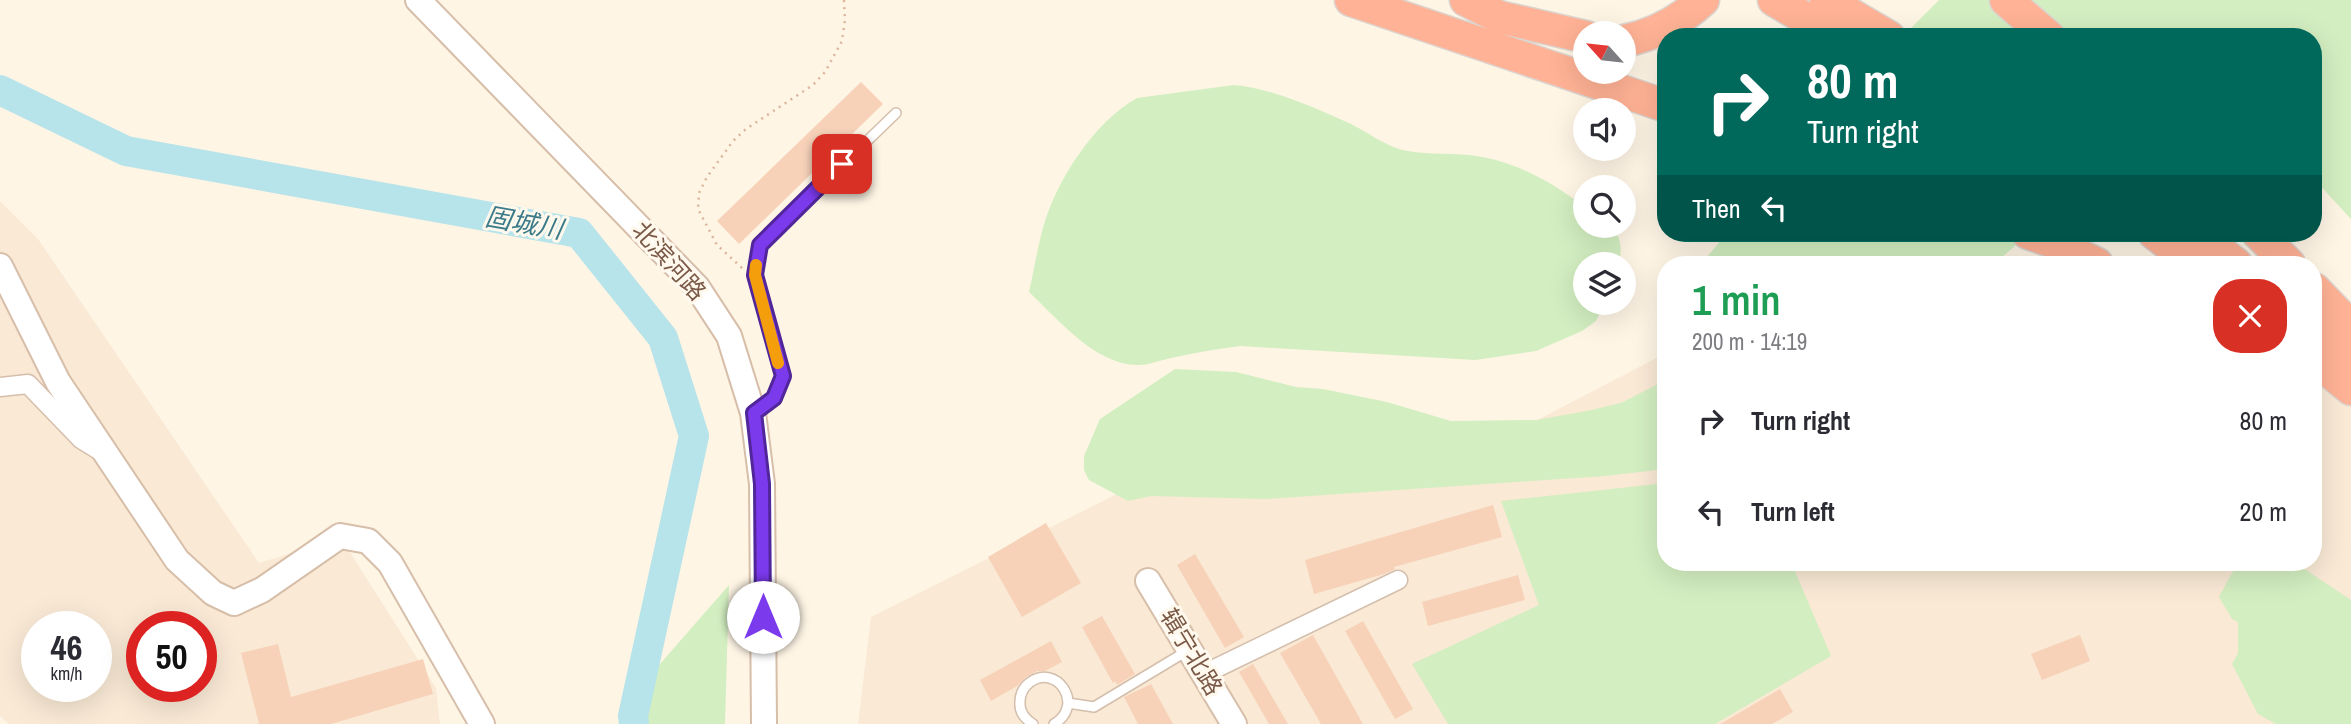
<!DOCTYPE html>
<meta charset="utf-8">
<style>
:root{--surface:#fff;--page:#f2f2f3;--text:#2b2b33;--muted:#7c7c81}
body{margin:0;font-family:"Archivo Narrow","Noto Sans SC",sans-serif;background:var(--page);color:var(--text);height:100vh;display:flex;flex-direction:column;font-size:26px;white-space:nowrap}
*{box-sizing:border-box;margin:0}
p{font-size:23px;color:var(--muted)}
.icon{flex:none;width:38px;height:38px;fill:none;stroke:currentColor;stroke-width:2;stroke-linecap:round;stroke-linejoin:round}
.map{position:relative;flex:1;overflow:hidden}
.side{position:absolute;left:1657px;top:256px;width:665px;height:315px;display:flex;flex-direction:column;background:var(--surface);border-radius:28px;box-shadow:0 7px 28px #0002}
.side>*{flex:none}
.top-card{position:absolute;left:1657px;top:28px;width:665px;height:214px;border-radius:28px;box-shadow:0 7px 28px #0002;background:#00695c;color:#fff;overflow:hidden}
.needle{width:46px;rotate:297deg}
.buttons{position:absolute;left:1573px;top:21px;display:grid;gap:14px}
.buttons a{display:grid;place-items:center;width:63px;height:63px;border-radius:50%;background:var(--surface);box-shadow:0 7px 28px #0002;font-size:35px}
.speed{position:absolute;left:21px;top:611px;display:flex;gap:14px;font-size:35px;font-weight:700;text-align:center}
.speed>*{display:grid;place-content:center;width:91px;height:91px;border-radius:50%;background:var(--surface);box-shadow:0 7px 28px #0002;line-height:1}
.speed small{font-size:18px;font-weight:400}
.speed .limit{border:10px solid #d22;background:#fff;color:#111}
.pin{position:absolute;display:grid;place-items:center;width:60px;height:60px;color:#fff;margin:-30px;border-radius:14px;box-shadow:0 4px 10px #0006}
.me{position:absolute;width:77px;margin:-38px;rotate:0deg;stroke-linejoin:round;filter:drop-shadow(0 0 5px #0008)}
.turn{display:flex;align-items:center;gap:24px;height:147px;padding:0 35px;font-size:32px}
.turn .icon{width:91px;height:91px;stroke-width:2.5}
.turn b{display:block;font-size:49px;line-height:60px}
.then{display:flex;align-items:center;height:66px;padding:0 35px;background:#0003;gap:14px;font-size:26px}
.round{display:grid;place-items:center;flex:none;width:74px;height:74px;border-radius:28px;background:var(--page)}
.head{display:flex;align-items:center;justify-content:space-between;height:119px;padding:0 35px}
h1{font-size:42px;font-weight:600;line-height:52px;color:#1e9e55}
ul{padding:0;list-style:none}
li{display:flex;align-items:center;gap:21px;height:91px;padding:0 35px}
li div{flex:1}
li b{display:block;font-size:26px}
li em{font-style:normal}
.map>svg:first-child{display:block}
</style>
<div class="map">
<svg width="2351" height="724" viewBox="0 0 2351 724">
<rect width="100%" height="100%" fill="#fef5e5"/>
<path fill="#f9e9d5" fill-rule="evenodd" d="M0,201L38,239L259,563L341,538L436,688L440,724H9L0,716ZM37,626H96V686H37ZM142,626H201V686H142Z
M1666,353V562H2314V382L2351,384V724H858L871,617L1169,468L1457,462Z"/>
<path fill="#d3eec1" d="M1939,0H2351V219L2314,179V37H1902Z
M1234,85C1271,88 1318,109 1351,124C1367,132 1383,144 1399,149C1421,155 1447,153 1469,155C1514,160 1550,181 1585,207L1586,226H1610C1622,237 1622,249 1619,264H1586V303H1605L1596,321L1582,331L1536,351L1475,360L1240,346C1216,349 1194,353 1171,358C1161,360 1149,365 1139,365C1096,366 1058,319 1029,292C1034,271 1037,249 1043,228C1056,181 1094,122 1137,98Z
M1727,233H2030L1994,264H1701Z
M1175,369L1236,372L1296,387L1323,389L1387,402L1451,421L1536,420L1587,411L1621,403L1666,380V469L1605,476L1266,499L1151,496L1128,501L1089,480L1084,470V456L1100,419Z
M1666,483V562H1791L1831,656L1715,724H1448L1412,664L1539,605L1501,501Z
M2238,562H2294L2351,600V724H2276L2258,714L2232,664L2238,653V622L2232,619L2219,597Z
M729,585L725,724H630L632,696Z"/>
<g fill="none" stroke-linecap="round" stroke-linejoin="round">
<path stroke="#b7e3ea" stroke-width="30" d="M0,90L126,151L579,233L663,338L694,436L633,716L634,724"/>
</g>
<path fill="#f7d2b9" d="M861,82L883,104L739,244L717,221Z
M1493,505L1502,537L1394,567L1395,569L1384,574L1314,594L1305,560Z
M1046,523L1081,583L1022,617L988,557Z
M1195,554L1244,637L1225,648L1177,565Z
M1518,575L1525,600L1428,626L1422,602Z
M1102,616L1135,674L1117,685L1115,681L1113,683L1082,627Z
M1363,621L1413,709L1395,719L1345,631Z
M1313,635L1363,724H1321L1280,653Z
M2080,635L2090,661L2042,680L2031,654Z
M1051,641L1062,662L1045,671H1037L1026,677L1017,686L991,701L980,680Z
M278,644L291,697L423,659L433,694L331,724H259L241,653Z
M1253,664L1288,724H1269L1239,672Z
M1151,684L1173,724H1138L1124,697Z
M1780,689L1793,712L1772,724H1720Z"/>
<g fill="none" stroke-linecap="round" stroke-linejoin="round">
<defs>
<path id="lane" d="M755,412L774,398L784,376L755,275L760,245L896,113
M1068,703L1094,707L1187,651
M1033,724C1025,719 1019,712 1020,702C1020,695 1023,688 1029,683C1056,662 1086,705 1054,724"/>
<path id="street" d="M0,387L28,384L81,439L102,452
M1204,674L1398,580"/>
<path id="secondary" d="M418,0L697,287L729,336L753,413L762,484L764,724
M0,266L58,382L177,560L213,593L234,603L262,590L340,536L368,541L390,563L482,724
M1148,581L1234,724"/>
<path id="highway" d="M1351,0L1666,106
M1466,0L1499,17L1586,37
M1774,0L1837,37
M1826,0L1889,37
M2006,0L2049,37
M1624,41C1655,35 1680,21 1703,0
M2028,233L2051,241L2097,264
M2154,233L2194,264
M2196,233L2236,264
M2258,233L2289,264
M2314,289L2351,327
M2314,325L2351,355
M2314,359L2351,389"/>
</defs>
<use href="#lane" stroke="#d4beac" stroke-width="12"/>
<use href="#street" stroke="#d4beac" stroke-width="21"/>
<use href="#secondary" stroke="#d7bea9" stroke-width="28"/>
<use href="#highway" stroke="#dcd4cf" stroke-width="35"/>
<path stroke="#dcb59c" stroke-width="2.5" stroke-dasharray="2 5" stroke-linecap="butt" d="M742,268L717,245L698,209L699,193L707,177L733,141L746,129L813,85L825,72L842,41L845,20L844,0"/>
<use href="#lane" stroke="#fff" stroke-width="9"/>
<use href="#street" stroke="#fff" stroke-width="18"/>
<use href="#secondary" stroke="#fff" stroke-width="24"/>
<use href="#highway" stroke="#ffb295" stroke-width="32"/>
</g>
<g fill="none" stroke-linecap="round" stroke-linejoin="round">
<defs>
<path id="route" d="M763,617L762,484L754,413L774,398L783,376L755,275L760,245L842,164"/>
</defs>
<use href="#route" stroke="#51269a" stroke-width="18"/>
<use href="#route" stroke="#7c3aed" stroke-width="12"/>
<path stroke="#f59e0b" stroke-width="12" d="M756,265L755,275L778,363"/>
</g>
<g text-anchor="middle" stroke-width="6" stroke-linejoin="round" paint-order="stroke">
<g font-size="24" fill="#7a5947" stroke="#fff8ed">
<text transform="translate(669 261) rotate(48)" y="8">北滨河路</text>
<text transform="translate(1191 652) rotate(59)" y="8">辑宁北路</text>
</g>
<g font-size="26" font-style="italic" fill="#3b7b89" stroke="#fff8ed">
<text transform="translate(524 223) rotate(10)" y="9">固城川</text>
</g>
</g>
</svg>
<div class="buttons">
<a><svg class="needle" viewBox="-14 -14 28 28"><path d="M0-13l5 13h-10z" fill="#e53935"/><path d="M0 13l5-13h-10z" fill="#7c7c81"/></svg></a>
<a><svg class="icon" aria-label="sound" viewBox="0 0 24 24"><path d="M4 9h4l5-4v14l-5-4H4zM17 9q2 3 0 6"/></svg></a>
<a><svg class="icon" aria-label="search" viewBox="0 0 24 24"><circle cx="10" cy="10" r="6"/><path d="M15 15l6 6"/></svg></a>
<a><svg class="icon" aria-label="layers" viewBox="0 0 24 24"><path d="M12 4l9 5-9 5-9-5zM3 14l9 5 9-5"/></svg></a>
</div>
<div class="speed"><div>46<small>km/h</small></div><div class="limit">50</div></div>
<div class="pin" style="left:842px;top:164px;background:#d93025"><svg class="icon" aria-label="arrive" viewBox="0 0 24 24"><path d="M6 21V4h12l-3 4 3 4H6"/></svg></div>
<svg class="me" style="left:763px;top:617px" viewBox="-20 -20 40 40"><circle r="19" fill="#fff"/><path d="M0-13L10 11 0 6-10 11z" fill="#7c3aed"/></svg>
<div class="top-card">
<div class="turn"><svg class="icon" aria-label="right" viewBox="0 0 24 24"><path d="M7 20v-9h11M14 6l5 5-5 5"/></svg><div><b>80 m</b>Turn right</div></div>
<div class="then">Then<svg class="icon" aria-label="left" viewBox="0 0 24 24"><path d="M17 20v-9H6M10 6l-5 5 5 5"/></svg></div>
</div>
<section class="side">
<div class="head"><div><h1>1 min</h1><p>200 m · 14:19</p></div><a class="round" style="background:#d93025;color:#fff"><svg class="icon" aria-label="close" viewBox="0 0 24 24"><path d="M6 6l12 12M18 6L6 18"/></svg></a></div>
<ul>
<li><svg class="icon" aria-label="right" viewBox="0 0 24 24"><path d="M7 20v-9h11M14 6l5 5-5 5"/></svg><div><b>Turn right</b></div><em>80 m</em></li>
<li><svg class="icon" aria-label="left" viewBox="0 0 24 24"><path d="M17 20v-9H6M10 6l-5 5 5 5"/></svg><div><b>Turn left</b></div><em>20 m</em></li>
</ul>
</section>
</div>
